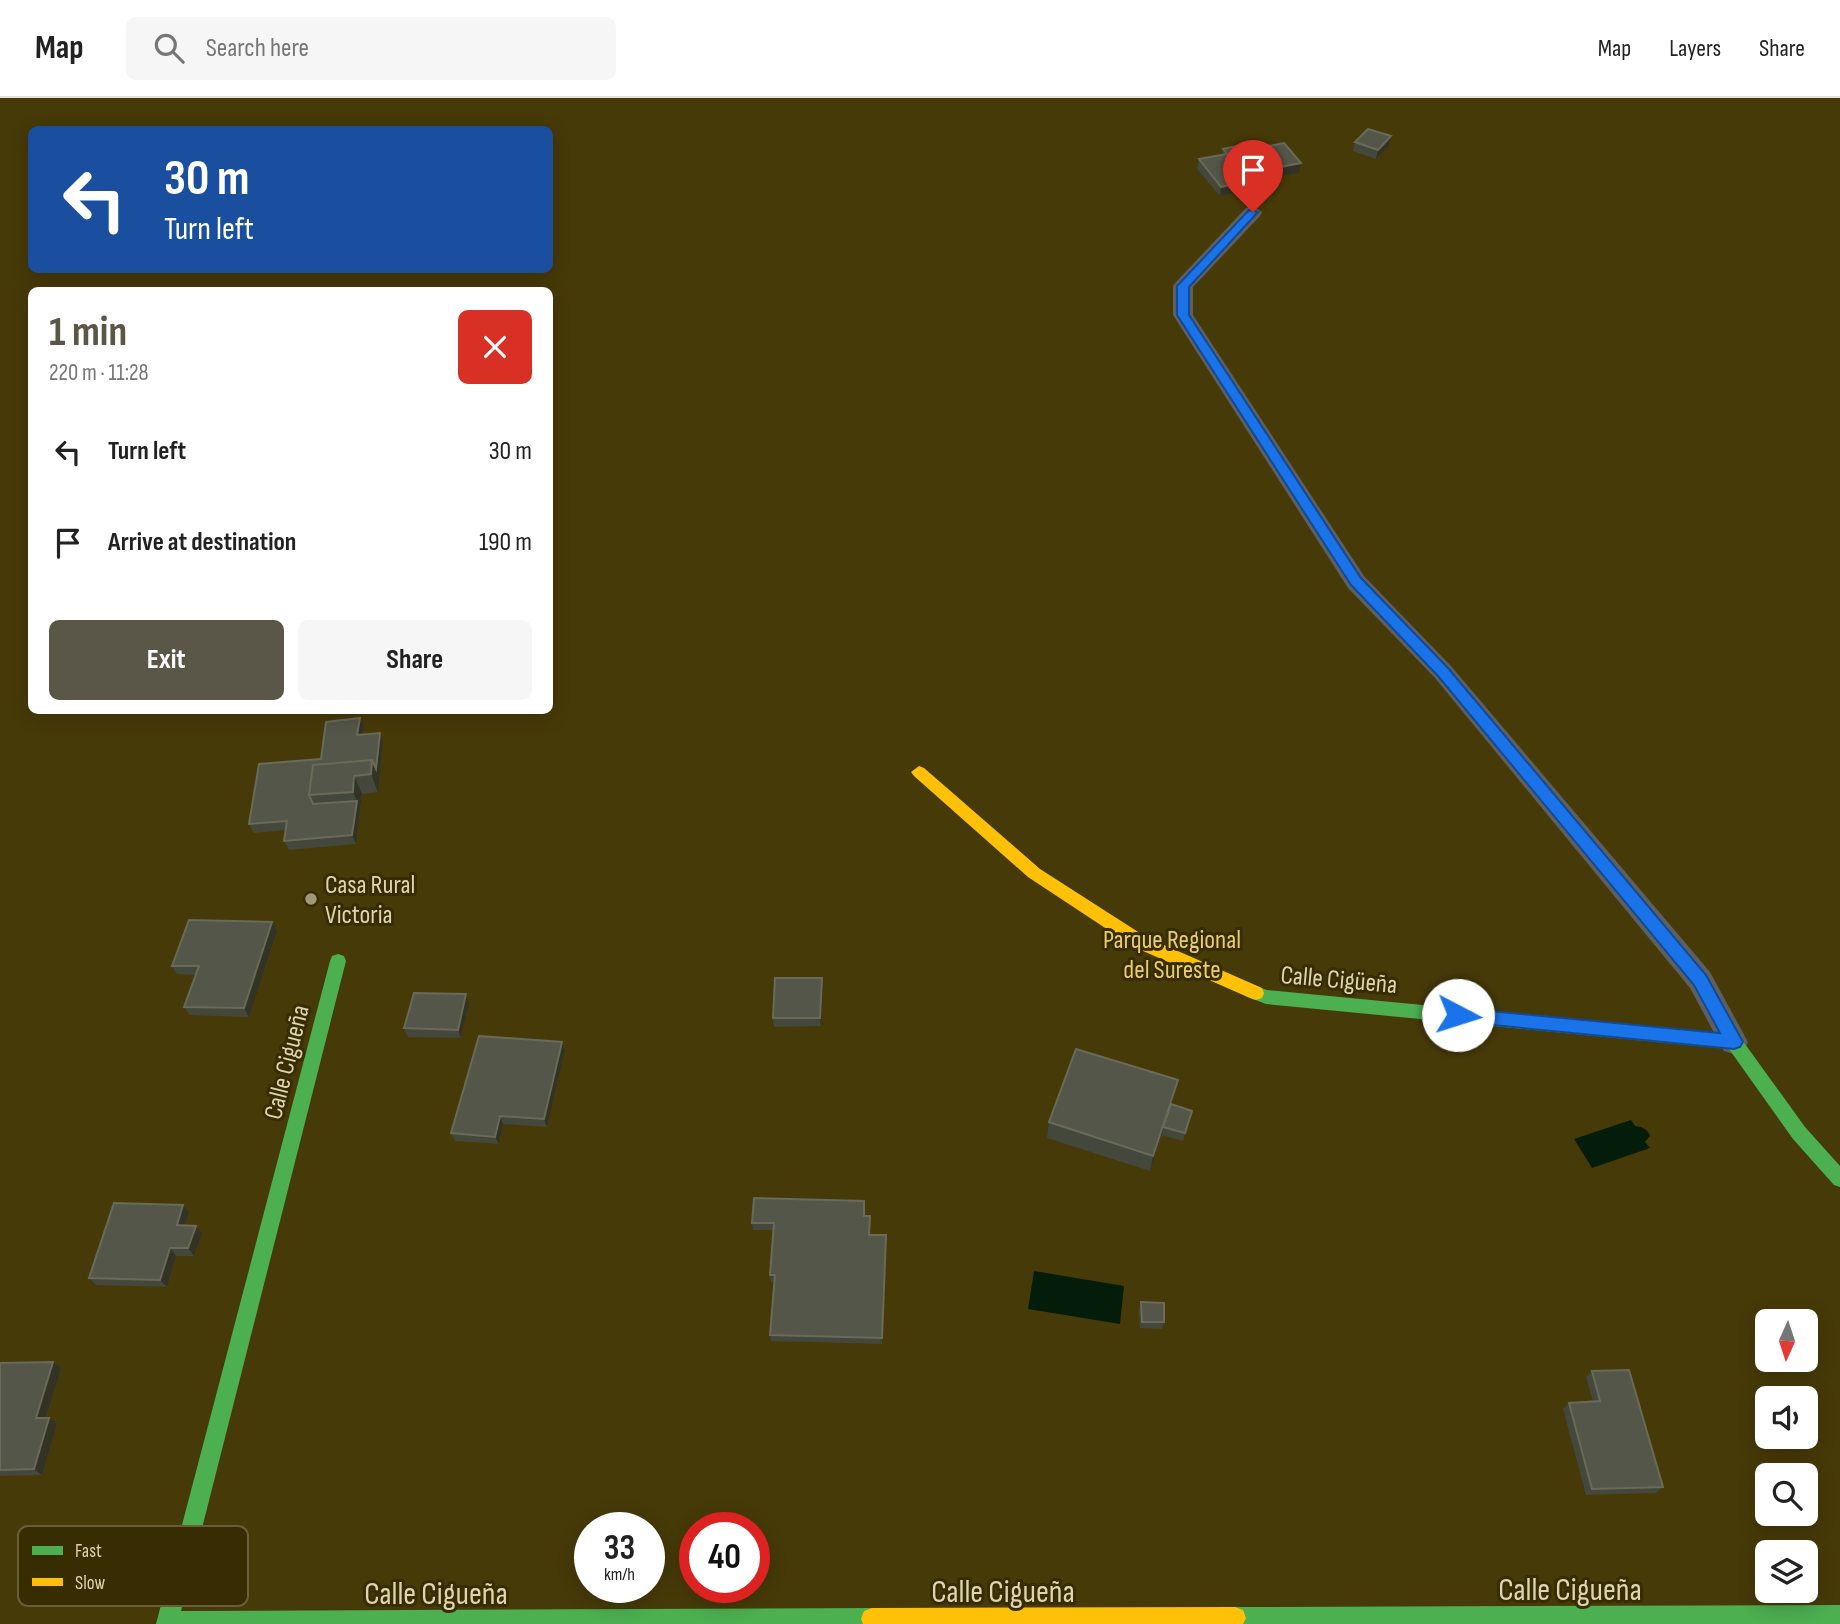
<!DOCTYPE html>
<meta charset="utf-8">
<style>
:root{--surface:#fff;--page:#f6f6f6;--text:#222;--muted:#767676;--line:#e0e0e0;--accent:#5a5748}
body{margin:0;font-family:"Sofia Sans Condensed",sans-serif;background:var(--page);color:var(--text);height:100vh;display:flex;flex-direction:column;font-size:26px;white-space:nowrap}
*{box-sizing:border-box;margin:0}
p{font-size:23px;color:var(--muted)}
.icon{flex:none;width:38px;height:38px;fill:none;stroke:currentColor;stroke-width:2;stroke-linecap:round;stroke-linejoin:round}
.map{position:relative;flex:1;overflow:hidden}
.sheet{position:absolute;left:28px;top:189px;width:525px;height:427px;display:flex;flex-direction:column;background:var(--surface);border-radius:10px;box-shadow:0 4px 18px #0003}
.sheet>*{flex:none}
.hud{position:absolute;left:28px;top:28px;width:525px;height:147px;border-radius:10px;box-shadow:0 4px 18px #0003;background:#1a4fa0;color:#fff;overflow:hidden}
.needle{width:46px;rotate:183deg}
.controls{position:absolute;left:1755px;top:1211px;display:grid;gap:14px}
.controls a{display:grid;place-items:center;width:63px;height:63px;border-radius:10px;background:var(--surface);box-shadow:0 4px 18px #0003;font-size:35px}
.speed{position:absolute;left:574px;top:1414px;display:flex;gap:14px;font-size:35px;font-weight:700;text-align:center}
.speed>*{display:grid;place-content:center;width:91px;height:91px;border-radius:50%;background:var(--surface);box-shadow:0 4px 18px #0003;line-height:1}
.speed small{font-size:18px;font-weight:400}
.speed .limit{border:10px solid #d22;background:#fff;color:#111}
.pin{position:absolute;display:grid;place-items:center;width:60px;height:60px;color:#fff;margin:-72px -30px;border-radius:50% 50% 50% 0;rotate:-45deg;box-shadow:0 0 7px #0007}
.pin .icon{rotate:45deg}
.me{position:absolute;width:77px;margin:-38px;rotate:95deg;stroke-linejoin:round;filter:drop-shadow(0 0 5px #0008)}
.turn{display:flex;align-items:center;gap:24px;height:147px;padding:0 21px;font-size:32px}
.turn .icon{width:91px;height:91px;stroke-width:2.5}
.turn b{display:block;font-size:49px;line-height:60px}
.round{display:grid;place-items:center;flex:none;width:74px;height:74px;border-radius:10px;background:var(--page)}
.summary{display:flex;align-items:center;justify-content:space-between;height:119px;padding:0 21px}
h1{font-size:42px;font-weight:700;line-height:52px;color:var(--accent)}
.action{display:flex;gap:14px;margin-top:auto;padding:14px 21px}
.action a{flex:1;height:80px;border-radius:10px;background:var(--accent);color:#fff;font-size:28px;font-weight:700;line-height:80px;text-align:center}
.action a+a{background:var(--page);color:var(--text)}
ul{padding:0;list-style:none}
li{display:flex;align-items:center;gap:21px;height:91px;padding:0 21px}
li div{flex:1}
li b{display:block;font-size:26px}
li em{font-style:normal}
header{display:flex;align-items:center;gap:42px;box-sizing:border-box;height:98px;padding:0 35px;background:var(--surface);border-bottom:2px solid var(--line)}
header strong{font-size:33px}
nav{display:flex;gap:38px;margin-inline-start:auto;font-size:24px}
.search{width:490px;height:63px;background:var(--page);display:flex;align-items:center;gap:18px;box-sizing:border-box;padding:0 24px;border-radius:10px;color:var(--muted);font-size:26px}
.map>svg:first-child{display:block}
</style>
<header>
<strong>Map</strong>
<div class="search"><svg class="icon" aria-label="search" viewBox="0 0 24 24"><circle cx="10" cy="10" r="6"/><path d="M15 15l6 6"/></svg>Search here</div>
<nav><a>Map</a><a>Layers</a><a>Share</a></nav>
</header>
<div class="map">
<svg width="1840" height="1526" viewBox="0 0 1840 1526">
<rect width="100%" height="100%" fill="#2b250e"/>
<path fill="#473a09" fill-rule="evenodd" d="M0,0H1840V1526H0ZM32,32H550V172H32ZM32,192H550V612H32ZM1768,1223H1806V1262H1768ZM1768,1300H1806V1339H1768ZM1768,1377H1806V1416H1768ZM590,1430H649V1489H590ZM695,1430H754V1489H695ZM1768,1454H1806V1493H1768Z"/>
<path fill="#041d0a" d="M1631,1022L1635,1028C1642,1029 1648,1031 1650,1038L1645,1044L1650,1050L1592,1070L1574,1041Z
M1034,1173L1124,1188L1120,1226L1028,1211Z"/>
<g fill="none" stroke-linecap="round" stroke-linejoin="round">
<path fill="#5f5f60" fill-rule="evenodd" d="M1253,108L1262,114L1260,118L1193,189V217L1364,478L1451,568L1710,874L1748,944L1744,953L1734,956L1724,953L1690,890L1435,580L1348,490L1173,217V188L1176,184L1246,110Z"/>
<path fill="#4caf50" fill-rule="evenodd" d="M338,856L344,858L346,863L181,1513L872,1510L880,1513L883,1521L881,1526H156L330,863L332,858Z
M1256,888L1267,892L1734,937L1740,939L1805,1029L1840,1068V1089L1834,1087L1793,1041L1729,951L1266,906L1250,900L1248,895L1250,890Z
M1840,1507V1526H1227L1224,1520L1227,1512L1235,1509Z"/>
<path fill="#ffc107" fill-rule="evenodd" d="M919,668L924,670L1040,771L1146,839L1262,890L1264,895L1262,900L1256,902L1250,900L1134,849L1028,779L914,678L911,674Z
M1235,1509L1243,1512L1246,1520L1243,1526H863L861,1521L864,1513L872,1510Z"/>
</g>
<path fill="#43473c" d="M1391,38L1389,48L1376,61L1353,53L1355,44Z
M1223,51L1242,53L1299,75L1250,84L1248,92L1220,98L1197,71L1199,61L1222,57Z
M364,630L363,637L380,635L383,644L378,694L362,696L356,746L289,752L284,743L286,732L254,735L249,726Z
M277,833L249,919L190,917L184,909L196,877L177,876L172,868Z
M822,880L821,928L774,929L773,920Z
M469,905L461,940L408,939L404,930Z
M562,944L565,952L547,1029L503,1026L499,1046L455,1043L451,1035Z
M1174,998L1171,1006L1192,1013L1183,1043L1162,1037L1150,1073L1047,1040L1049,1024Z
M864,1103V1118L870,1126V1137H886L882,1246L771,1243L770,1237L775,1184H771L770,1177L773,1132H753L752,1125Z
M183,1107L189,1114L185,1128L202,1135L194,1158H176L167,1189L96,1187L89,1180Z
M1141,1204L1164,1224L1162,1231L1140,1230L1139,1211Z
M0,1265L61,1270L46,1320H49L57,1326L42,1377L0,1378Z
M1592,1273L1663,1389L1656,1395L1586,1397L1563,1311L1569,1305L1593,1303L1586,1279Z"/>
<path fill="#323324" d="M1391,38L1389,48L1376,61L1378,52Z
M1301,65L1299,75L1250,84L1248,92L1220,98L1221,89L1244,76Z
M360,620L364,630L361,646L357,637Z
M380,635L383,644L378,694L371,676L372,662Z
M354,678L362,696L356,746L352,737L357,703L353,694Z
M272,824L277,833L249,919L244,910Z
M822,880L823,889L821,928L820,920Z
M466,896L469,905L461,940L458,932Z
M562,944L565,952L547,1029L544,1021Z
M1178,982L1174,998L1150,1073L1153,1058Z
M500,1018L503,1026L499,1046L495,1039Z
M183,1107L189,1114L183,1134L177,1127Z
M196,1128L202,1135L194,1158L188,1150Z
M170,1150L176,1158L167,1189L160,1182Z
M53,1264L61,1270L44,1326L36,1320Z
M49,1320L57,1326L42,1377L34,1371Z"/>
<path fill="#535648" stroke="#696a58" stroke-width="2" d="M1368,31L1391,38L1378,52L1355,44Z
M1284,45L1301,65L1244,76L1250,83L1221,89L1199,61L1227,56L1223,51L1237,48L1242,53Z
M360,620L357,637L380,635L376,671L372,662L313,667L309,697L313,706L357,703L352,737L284,743L287,723L249,726L259,666L321,661L326,624Z
M372,662L371,676L354,678L353,694L309,697L313,667Z
M189,822L272,824L244,910L184,909L199,868H172Z
M775,880H822L820,920H773Z
M414,895L466,896L458,932L404,930Z
M479,938L562,944L544,1021L500,1018L495,1039L451,1035Z
M1076,951L1178,982L1153,1058L1049,1024Z
M1171,1006L1192,1013L1185,1035L1163,1029Z
M754,1100L864,1103V1118H870L869,1137H886L882,1240L770,1237L775,1177H770L774,1125H752Z
M114,1105L183,1107L177,1127L196,1128L188,1150H170L160,1182L89,1180Z
M1141,1204L1164,1205V1224H1142Z
M53,1264L36,1320H49L34,1371L0,1372V1265Z
M1629,1272L1663,1389L1592,1391L1569,1305L1600,1303L1592,1273Z"/>
<path fill="#1a73e8" stroke="#114b97" stroke-width="2" d="M1249,112L1258,114L1189,189V217L1361,480L1448,570L1706,877L1743,944L1740,949L1734,951L1452,923L1450,917L1452,912L1458,910L1720,935L1694,887L1438,578L1351,487L1177,217V188Z"/>
<circle fill="#9f9777" stroke="#372c02" stroke-width="2.5" cx="311" cy="801" r="7"/>
<g text-anchor="middle" stroke-width="6" stroke-linejoin="round" paint-order="stroke">
<g font-size="26" fill="#ded4b0" stroke="#372c02" text-anchor="start">
<text x="325" y="795">Casa Rural<tspan x="325" dy="30">Victoria</tspan></text>
</g>
<g font-size="26" fill="#e8cd6f" stroke="#372c02">
<text x="1172" y="850">Parque Regional<tspan x="1172" dy="30">del Sureste</tspan></text>
</g>
<g font-size="26" fill="#ded4b0" stroke="#372c02">
<text transform="translate(1339 881) rotate(5)" y="9">Calle Cigüeña</text>
<text transform="translate(286 964) rotate(-76)" y="9">Calle Cigueña</text>
</g>
<g font-size="32" fill="#ded4b0" stroke="#372c02">
<text x="1570" y="1502">Calle Cigueña</text>
<text x="1003" y="1504">Calle Cigueña</text>
<text x="436" y="1506">Calle Cigueña</text>
</g>
</g>
<rect x="18" y="1428" width="230" height="80" rx="10" fill="#372c02" stroke="#695e36" stroke-width="2"/>
<rect x="32" y="1448" width="31" height="9" fill="#4caf50"/>
<rect x="32" y="1480" width="31" height="8" fill="#ffc107"/>
<g font-size="19" fill="#ded4b0">
<text x="75" y="1459">Fast</text>
<text x="75" y="1491">Slow</text>
</g>
</svg>
<div class="controls">
<a><svg class="needle" viewBox="-14 -14 28 28"><path d="M0-13l5 13h-10z" fill="#e53935"/><path d="M0 13l5-13h-10z" fill="#767676"/></svg></a>
<a><svg class="icon" aria-label="sound" viewBox="0 0 24 24"><path d="M4 9h4l5-4v14l-5-4H4zM17 9q2 3 0 6"/></svg></a>
<a><svg class="icon" aria-label="search" viewBox="0 0 24 24"><circle cx="10" cy="10" r="6"/><path d="M15 15l6 6"/></svg></a>
<a><svg class="icon" aria-label="layers" viewBox="0 0 24 24"><path d="M12 4l9 5-9 5-9-5zM3 14l9 5 9-5"/></svg></a>
</div>
<div class="speed"><div>33<small>km/h</small></div><div class="limit">40</div></div>
<div class="pin" style="left:1253px;top:114px;background:#d93025"><svg class="icon" aria-label="arrive" viewBox="0 0 24 24"><path d="M6 21V4h12l-3 4 3 4H6"/></svg></div>
<svg class="me" style="left:1458px;top:917px" viewBox="-20 -20 40 40"><circle r="19" fill="#fff"/><path d="M0-13L10 11 0 6-10 11z" fill="#1a73e8"/></svg>
<div class="hud">
<div class="turn"><svg class="icon" aria-label="left" viewBox="0 0 24 24"><path d="M17 20v-9H6M10 6l-5 5 5 5"/></svg><div><b>30 m</b>Turn left</div></div>
</div>
<section class="sheet">
<div class="summary"><div><h1>1 min</h1><p>220 m · 11:28</p></div><a class="round" style="background:#d93025;color:#fff"><svg class="icon" aria-label="close" viewBox="0 0 24 24"><path d="M6 6l12 12M18 6L6 18"/></svg></a></div>
<ul>
<li><svg class="icon" aria-label="left" viewBox="0 0 24 24"><path d="M17 20v-9H6M10 6l-5 5 5 5"/></svg><div><b>Turn left</b></div><em>30 m</em></li>
<li><svg class="icon" aria-label="arrive" viewBox="0 0 24 24"><path d="M6 21V4h12l-3 4 3 4H6"/></svg><div><b>Arrive at destination</b></div><em>190 m</em></li>
</ul>
<div class="action"><a>Exit</a><a>Share</a></div>
</section>
</div>
